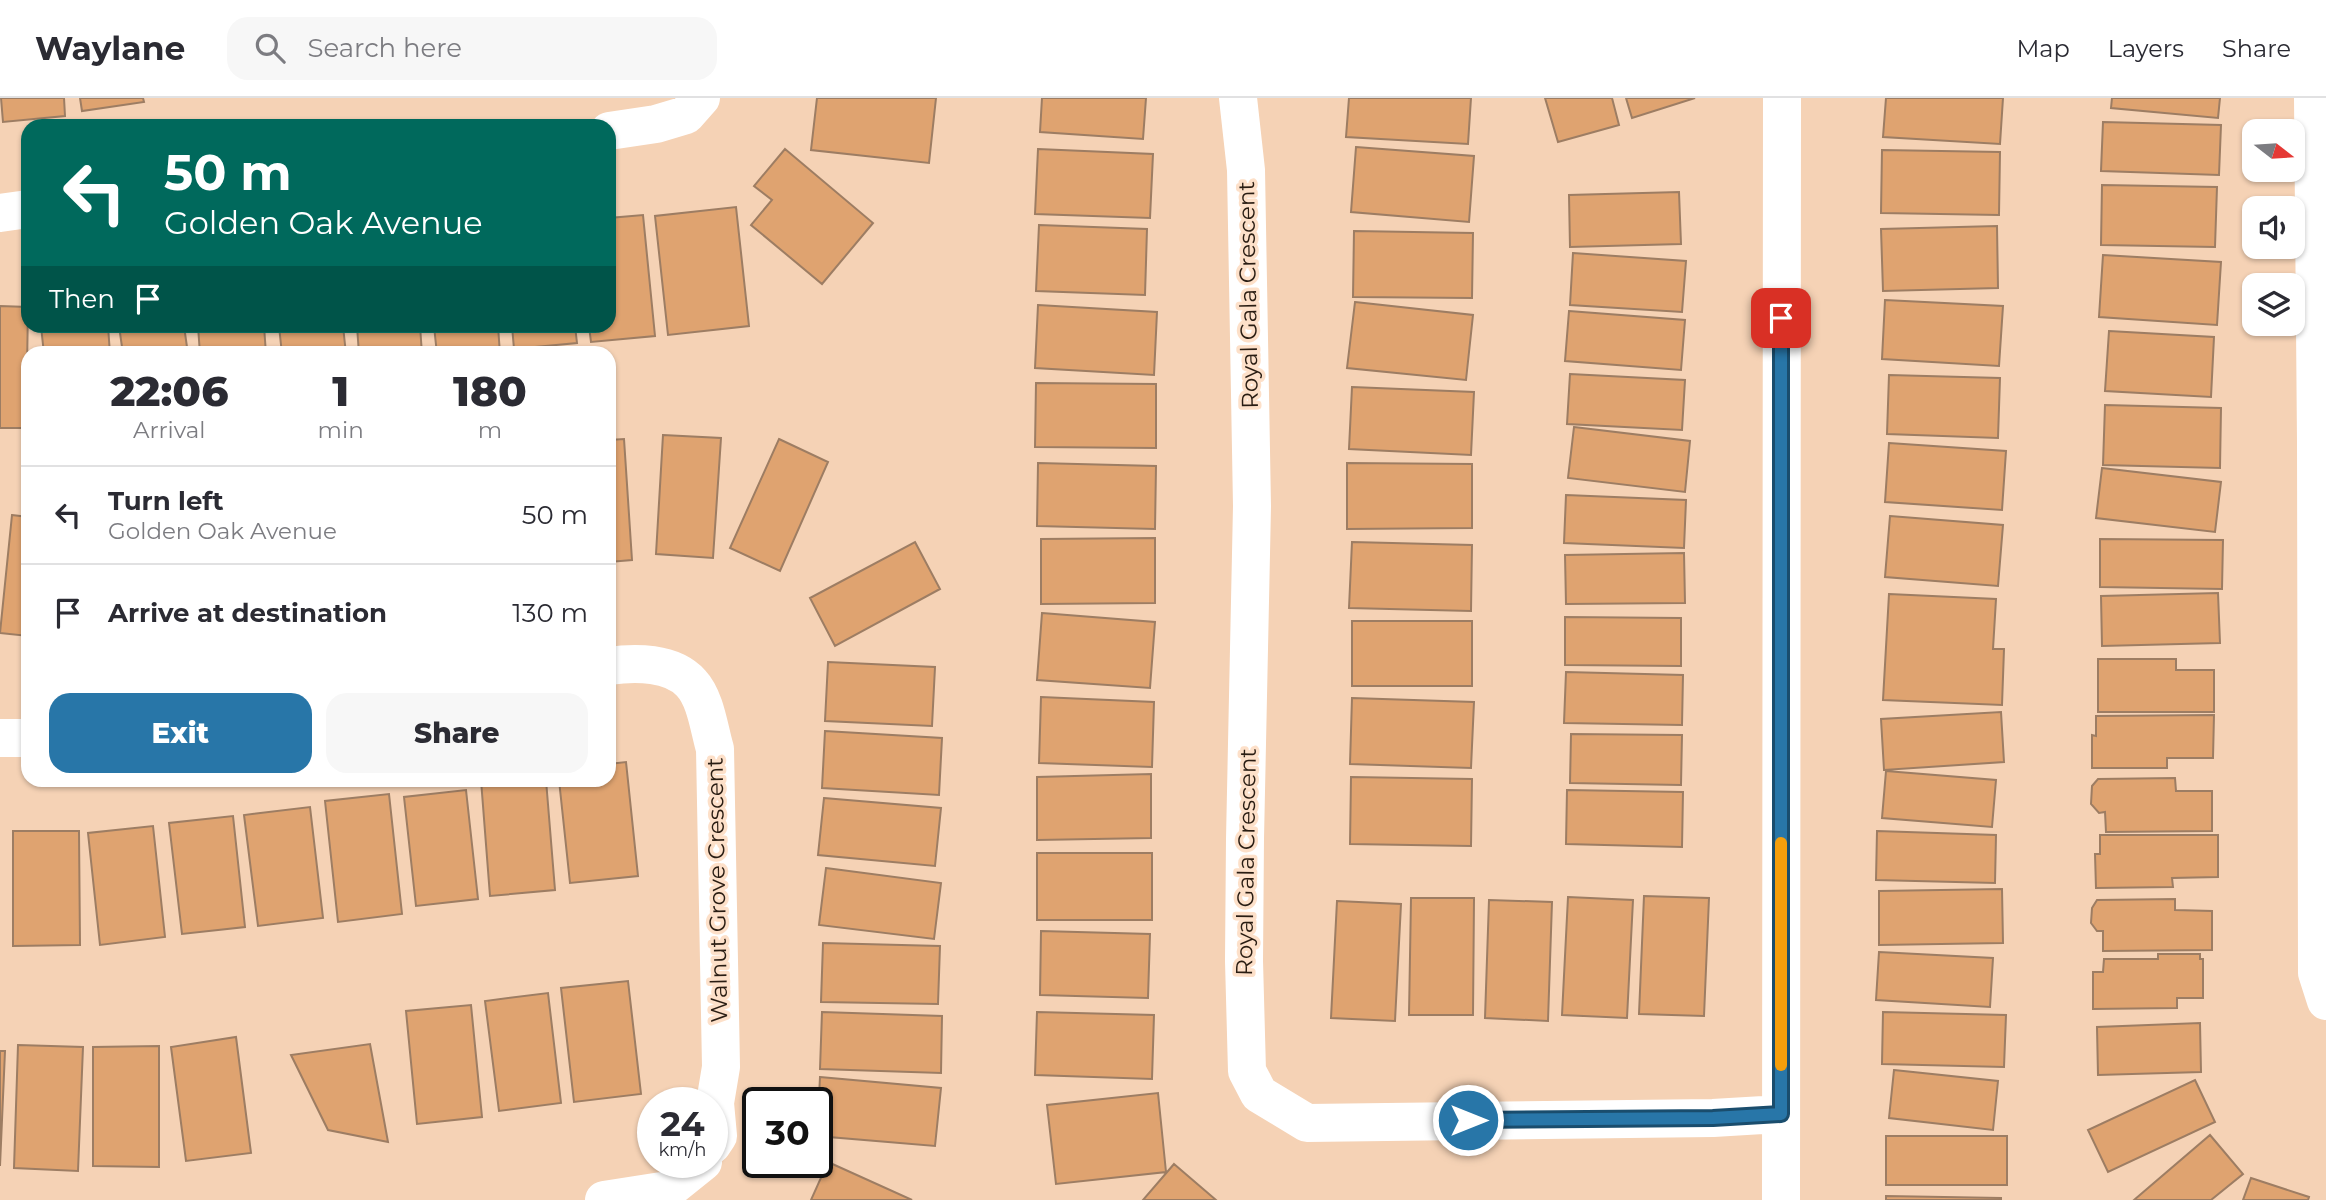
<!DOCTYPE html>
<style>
:root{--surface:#fff;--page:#f7f7f7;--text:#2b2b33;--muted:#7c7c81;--line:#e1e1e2;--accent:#2876a8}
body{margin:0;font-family:Montserrat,sans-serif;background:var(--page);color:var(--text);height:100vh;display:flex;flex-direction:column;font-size:26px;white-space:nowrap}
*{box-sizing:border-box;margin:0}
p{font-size:23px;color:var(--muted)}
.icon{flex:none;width:38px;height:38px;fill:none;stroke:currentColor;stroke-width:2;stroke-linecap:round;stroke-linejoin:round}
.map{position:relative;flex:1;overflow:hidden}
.side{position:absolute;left:21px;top:248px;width:595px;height:441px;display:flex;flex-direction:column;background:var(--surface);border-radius:21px;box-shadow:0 2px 5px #0004}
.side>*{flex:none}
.guide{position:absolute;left:21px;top:21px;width:595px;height:214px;border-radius:21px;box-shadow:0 2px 5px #0004;background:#00695c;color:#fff;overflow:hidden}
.needle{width:46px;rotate:107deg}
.fabs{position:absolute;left:2242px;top:21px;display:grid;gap:14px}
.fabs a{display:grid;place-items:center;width:63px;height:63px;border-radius:14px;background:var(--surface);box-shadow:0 2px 5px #0004;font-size:35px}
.speed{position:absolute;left:637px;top:989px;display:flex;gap:14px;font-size:35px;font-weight:700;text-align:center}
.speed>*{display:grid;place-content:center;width:91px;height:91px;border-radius:50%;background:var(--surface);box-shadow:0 2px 5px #0004;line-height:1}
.speed small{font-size:18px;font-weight:400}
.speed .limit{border:4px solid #111;border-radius:10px;background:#fff;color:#111}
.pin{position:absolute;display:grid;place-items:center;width:60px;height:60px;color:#fff;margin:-30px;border-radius:14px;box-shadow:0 4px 10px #0006}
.me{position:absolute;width:77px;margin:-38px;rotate:90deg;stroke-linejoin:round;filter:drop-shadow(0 0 5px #0008)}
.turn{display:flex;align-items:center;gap:24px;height:147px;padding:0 28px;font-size:32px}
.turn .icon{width:91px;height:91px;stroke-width:2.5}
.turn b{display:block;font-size:49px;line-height:60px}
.then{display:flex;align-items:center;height:66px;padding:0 28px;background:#0003;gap:14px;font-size:26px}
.eta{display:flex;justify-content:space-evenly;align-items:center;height:119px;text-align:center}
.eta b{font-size:42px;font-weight:800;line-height:49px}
.action{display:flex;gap:14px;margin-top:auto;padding:14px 28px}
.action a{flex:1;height:80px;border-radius:21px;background:var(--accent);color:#fff;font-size:28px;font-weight:800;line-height:80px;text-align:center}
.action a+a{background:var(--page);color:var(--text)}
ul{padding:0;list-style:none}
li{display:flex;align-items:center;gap:21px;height:98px;padding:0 28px;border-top:2px solid var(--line)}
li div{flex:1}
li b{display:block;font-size:26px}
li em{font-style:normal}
header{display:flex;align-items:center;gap:42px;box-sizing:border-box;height:98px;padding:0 35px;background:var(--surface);border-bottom:2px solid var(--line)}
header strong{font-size:33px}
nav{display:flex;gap:38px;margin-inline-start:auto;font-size:24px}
.search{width:490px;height:63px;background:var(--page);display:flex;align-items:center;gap:18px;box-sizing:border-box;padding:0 24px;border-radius:21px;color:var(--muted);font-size:26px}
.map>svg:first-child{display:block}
</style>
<header>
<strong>Waylane</strong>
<div class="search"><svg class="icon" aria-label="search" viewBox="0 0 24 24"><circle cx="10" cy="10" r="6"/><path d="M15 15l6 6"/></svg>Search here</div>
<nav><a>Map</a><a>Layers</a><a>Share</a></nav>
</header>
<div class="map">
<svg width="2326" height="1102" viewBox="0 0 2326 1102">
<rect width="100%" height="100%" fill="#f5d2b5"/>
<path fill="#dfa370" stroke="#9d7d63" stroke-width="2" d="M1,0H64L65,18L3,24Z
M80,0H143L144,4L82,13Z
M817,0H936L929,65L811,52Z
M1042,0H1146L1143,41L1040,34Z
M1349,0H1471L1468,46L1346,39Z
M1545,0H1612L1619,27L1558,44Z
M1626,0H1695L1632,20Z
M1886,0H2003L2000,46L1883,39Z
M2112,0H2220L2218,20L2111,10Z
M2103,24L2221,27L2219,77L2101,73Z
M1356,49L1474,58L1469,124L1351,114Z
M785,51L873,125L822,186L751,127L772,102L754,88Z
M1038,51L1153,56L1150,120L1035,116Z
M1882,52L2000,54L1999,117L1881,115Z
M2102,87L2217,89L2215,149L2101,147Z
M1679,94L1681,146L1570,149L1569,97Z
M736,109L749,228L668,237L655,118Z
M643,117L655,238L591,244L589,228H609V120Z
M1039,127L1147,131L1145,197L1036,193Z
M1997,128L1998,190L1883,193L1881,131Z
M1354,133L1473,135L1472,200L1353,199Z
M1573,155L1686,163L1682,214L1570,207Z
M2103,157L2221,164L2217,227L2099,219Z
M1885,202L2003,208L1999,268L1882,261Z
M1355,204L1473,217L1466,282L1347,270Z
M1038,207L1157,214L1154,277L1035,270Z
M0,208L28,209L26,330H0Z
M1569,213L1685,222L1681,272L1565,263Z
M41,228H108L110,256H44Z
M119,228H184L188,256H123Z
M198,228H264L266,256H200Z
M279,228H343L346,256H282Z
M357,228H420L422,256H359Z
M434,228H498L500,256H437Z
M512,228H575L577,245L514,251Z
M2109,233L2214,239L2211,299L2105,293Z
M1570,276L1685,282L1682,332L1567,326Z
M1889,277L2000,280L1998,340L1887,336Z
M1036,285L1156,286V350L1035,349Z
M1352,289L1474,294L1471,357L1349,351Z
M2105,307L2221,310L2220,370L2103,367Z
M1574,329L1690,343L1685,394L1568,380Z
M663,337L721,340L713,460L656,456Z
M624,341L632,462L609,464V342Z
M779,341L828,364L780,473L730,450Z
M1889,345L2006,353L2002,412L1885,404Z
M1038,365L1156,368L1155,431L1037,428Z
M1347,365L1472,366V430L1347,431Z
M2102,370L2221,384L2215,434L2096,420Z
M1566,397L1686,402L1684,450L1564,445Z
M12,417L28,419V538L0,535Z
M1890,418L2003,427L1998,488L1885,479Z
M1155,440V505L1041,506V441Z
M2100,441L2223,442L2222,491L2100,489Z
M915,444L940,491L835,548L810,500Z
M1352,444L1472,447L1471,513L1349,510Z
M1684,455L1685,505L1566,506L1565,457Z
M2218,495L2220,545L2102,548L2101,498Z
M1889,496L1996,501L1993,551H2004L2002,607L1883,602Z
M1042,515L1155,524L1150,590L1037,582Z
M1565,519L1681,520V568L1565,567Z
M1352,523H1472V588H1352Z
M2098,561H2176V572H2214V614H2098Z
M828,564L935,569L932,628L825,623Z
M1566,574L1683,577L1682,627L1564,625Z
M1041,599L1154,604L1152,669L1039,665Z
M1352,600L1474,604L1471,670L1350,666Z
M2001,614L2004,664L1884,672L1881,621Z
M2214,617L2213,660H2167V670H2092V637L2096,638V618Z
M825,633L942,640L939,697L822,690Z
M1571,636L1682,637L1681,687L1570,685Z
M626,664L638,778L570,785L559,682H609V666Z
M1886,673L1996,682L1992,729L1882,720Z
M1151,676V740L1037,742V679Z
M1351,679L1472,681L1471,748L1350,746Z
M2175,680L2176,693H2212V733L2106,734L2105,714L2099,715L2091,706L2092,688L2098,681Z
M481,682H546L555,792L490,798Z
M466,692L478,801L416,808L404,699Z
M1567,692L1683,694L1682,749L1566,746Z
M389,696L402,816L338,824L325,703Z
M824,700L941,710L935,768L818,757Z
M310,709L323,820L258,828L244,717Z
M233,718L245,829L182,836L169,725Z
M153,728L165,839L100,847L88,735Z
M13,733H79L80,847L13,848Z
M1877,733L1996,737L1995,785L1876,782Z
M2100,737H2218V779L2172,780L2173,789L2096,790L2095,756H2100Z
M1037,755H1152V822H1037Z
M826,770L941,785L934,841L819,827Z
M2002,791L2003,845L1879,847V793Z
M1644,798L1709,800L1704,918L1639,916Z
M1568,799L1633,802L1627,920L1562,917Z
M1411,800H1474L1473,917H1409Z
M2175,801V812L2212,813V852L2103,853V833H2097L2091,825L2092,810L2097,802Z
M1489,802L1552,804L1548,923L1485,920Z
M1337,803L1401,806L1395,923L1331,920Z
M1041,833L1150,836L1148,900L1040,897Z
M823,845L940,848L938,906L821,904Z
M1879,854L1993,860L1990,909L1876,902Z
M2158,856H2200V861H2203V900H2177V910L2093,911V874H2103L2104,861H2158Z
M628,883L641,996L574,1004L561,890Z
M548,895L561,1005L499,1013L485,903Z
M471,907L482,1019L417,1026L406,913Z
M822,914L942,918L941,975L820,971Z
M1037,914L1154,917L1152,981L1035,977Z
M1883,914L2006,917L2004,969L1882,966Z
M2200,925L2201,974L2098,977L2097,929Z
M236,939L251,1055L186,1063L171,949Z
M370,946L388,1044L328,1032L291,957Z
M18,947L83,949L78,1073L14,1070Z
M159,948V1069L93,1068V949Z
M0,953H5L0,1068Z
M1894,972L1998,983L1993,1032L1889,1020Z
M820,979L941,990L935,1048L817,1038Z
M2195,982L2215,1024L2108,1074L2088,1032Z
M1158,995L1166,1074L1056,1086L1047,1007Z
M2210,1037L2243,1076L2211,1102H2134Z
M1886,1038H2007V1087H1886Z
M828,1064L912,1102H811Z
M1174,1066L1216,1102H1143Z
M2251,1080L2309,1099L2308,1102H2243Z
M1886,1098L2001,1100V1102H1886Z"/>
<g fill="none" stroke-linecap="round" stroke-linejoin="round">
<path stroke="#fff" stroke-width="38" d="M1238,0L1246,72L1252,408L1245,741L1244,863L1247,973L1259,996L1307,1025L1713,1020L1781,1016
M2313,0L2316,344L2317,875L2326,903
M609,33L656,26L686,17L701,0
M0,115L28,111
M609,568C635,564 672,564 691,585C706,601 709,631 715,651L721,969L715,1005L718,1038L712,1047
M0,640H28
M604,1102L668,1092L703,1064
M1781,1102L1782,0"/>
</g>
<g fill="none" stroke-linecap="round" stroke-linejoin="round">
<defs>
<path id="route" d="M1468,1022L1713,1020L1781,1016V220"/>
</defs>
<use href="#route" stroke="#1a4d6d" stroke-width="18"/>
<use href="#route" stroke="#2876a8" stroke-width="12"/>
<path stroke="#f59e0b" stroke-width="12" d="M1781,745V967"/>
</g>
<g text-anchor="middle" stroke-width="7" stroke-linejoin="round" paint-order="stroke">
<g font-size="23" fill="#291c12" stroke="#fde0c9">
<text transform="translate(1248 197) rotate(-91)" y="8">Royal Gala Crescent</text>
<text transform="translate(1246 764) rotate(-89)" y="8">Royal Gala Crescent</text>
<text transform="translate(717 792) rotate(-91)" y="8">Walnut Grove Crescent</text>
</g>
</g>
</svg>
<div class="fabs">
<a><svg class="needle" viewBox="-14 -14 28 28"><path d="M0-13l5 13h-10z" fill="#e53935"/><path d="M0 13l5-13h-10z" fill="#7c7c81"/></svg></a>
<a><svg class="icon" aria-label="sound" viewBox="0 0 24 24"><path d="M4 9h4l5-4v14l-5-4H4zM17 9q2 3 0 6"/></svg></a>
<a><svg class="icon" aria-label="layers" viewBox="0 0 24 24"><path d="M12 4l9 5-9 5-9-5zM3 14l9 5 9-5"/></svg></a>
</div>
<div class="speed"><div>24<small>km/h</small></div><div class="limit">30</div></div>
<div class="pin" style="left:1781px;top:220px;background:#d93025"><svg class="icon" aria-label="arrive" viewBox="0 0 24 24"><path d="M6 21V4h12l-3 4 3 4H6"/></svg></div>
<svg class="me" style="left:1468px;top:1022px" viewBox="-20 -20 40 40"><circle r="17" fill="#2876a8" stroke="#fff" stroke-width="3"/><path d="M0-11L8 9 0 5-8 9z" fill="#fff"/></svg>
<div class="guide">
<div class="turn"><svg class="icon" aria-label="left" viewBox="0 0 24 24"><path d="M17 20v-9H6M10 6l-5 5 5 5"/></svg><div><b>50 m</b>Golden Oak Avenue</div></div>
<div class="then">Then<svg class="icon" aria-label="arrive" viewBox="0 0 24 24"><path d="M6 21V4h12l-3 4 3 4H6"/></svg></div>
</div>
<section class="side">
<div class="eta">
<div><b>22:06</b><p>Arrival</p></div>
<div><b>1</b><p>min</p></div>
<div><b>180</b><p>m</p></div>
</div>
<ul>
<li><svg class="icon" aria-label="left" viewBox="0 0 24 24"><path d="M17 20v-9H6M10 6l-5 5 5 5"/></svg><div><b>Turn left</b><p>Golden Oak Avenue</p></div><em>50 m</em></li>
<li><svg class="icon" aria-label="arrive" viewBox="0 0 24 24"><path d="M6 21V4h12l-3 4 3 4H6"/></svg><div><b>Arrive at destination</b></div><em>130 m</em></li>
</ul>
<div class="action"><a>Exit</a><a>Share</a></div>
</section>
</div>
